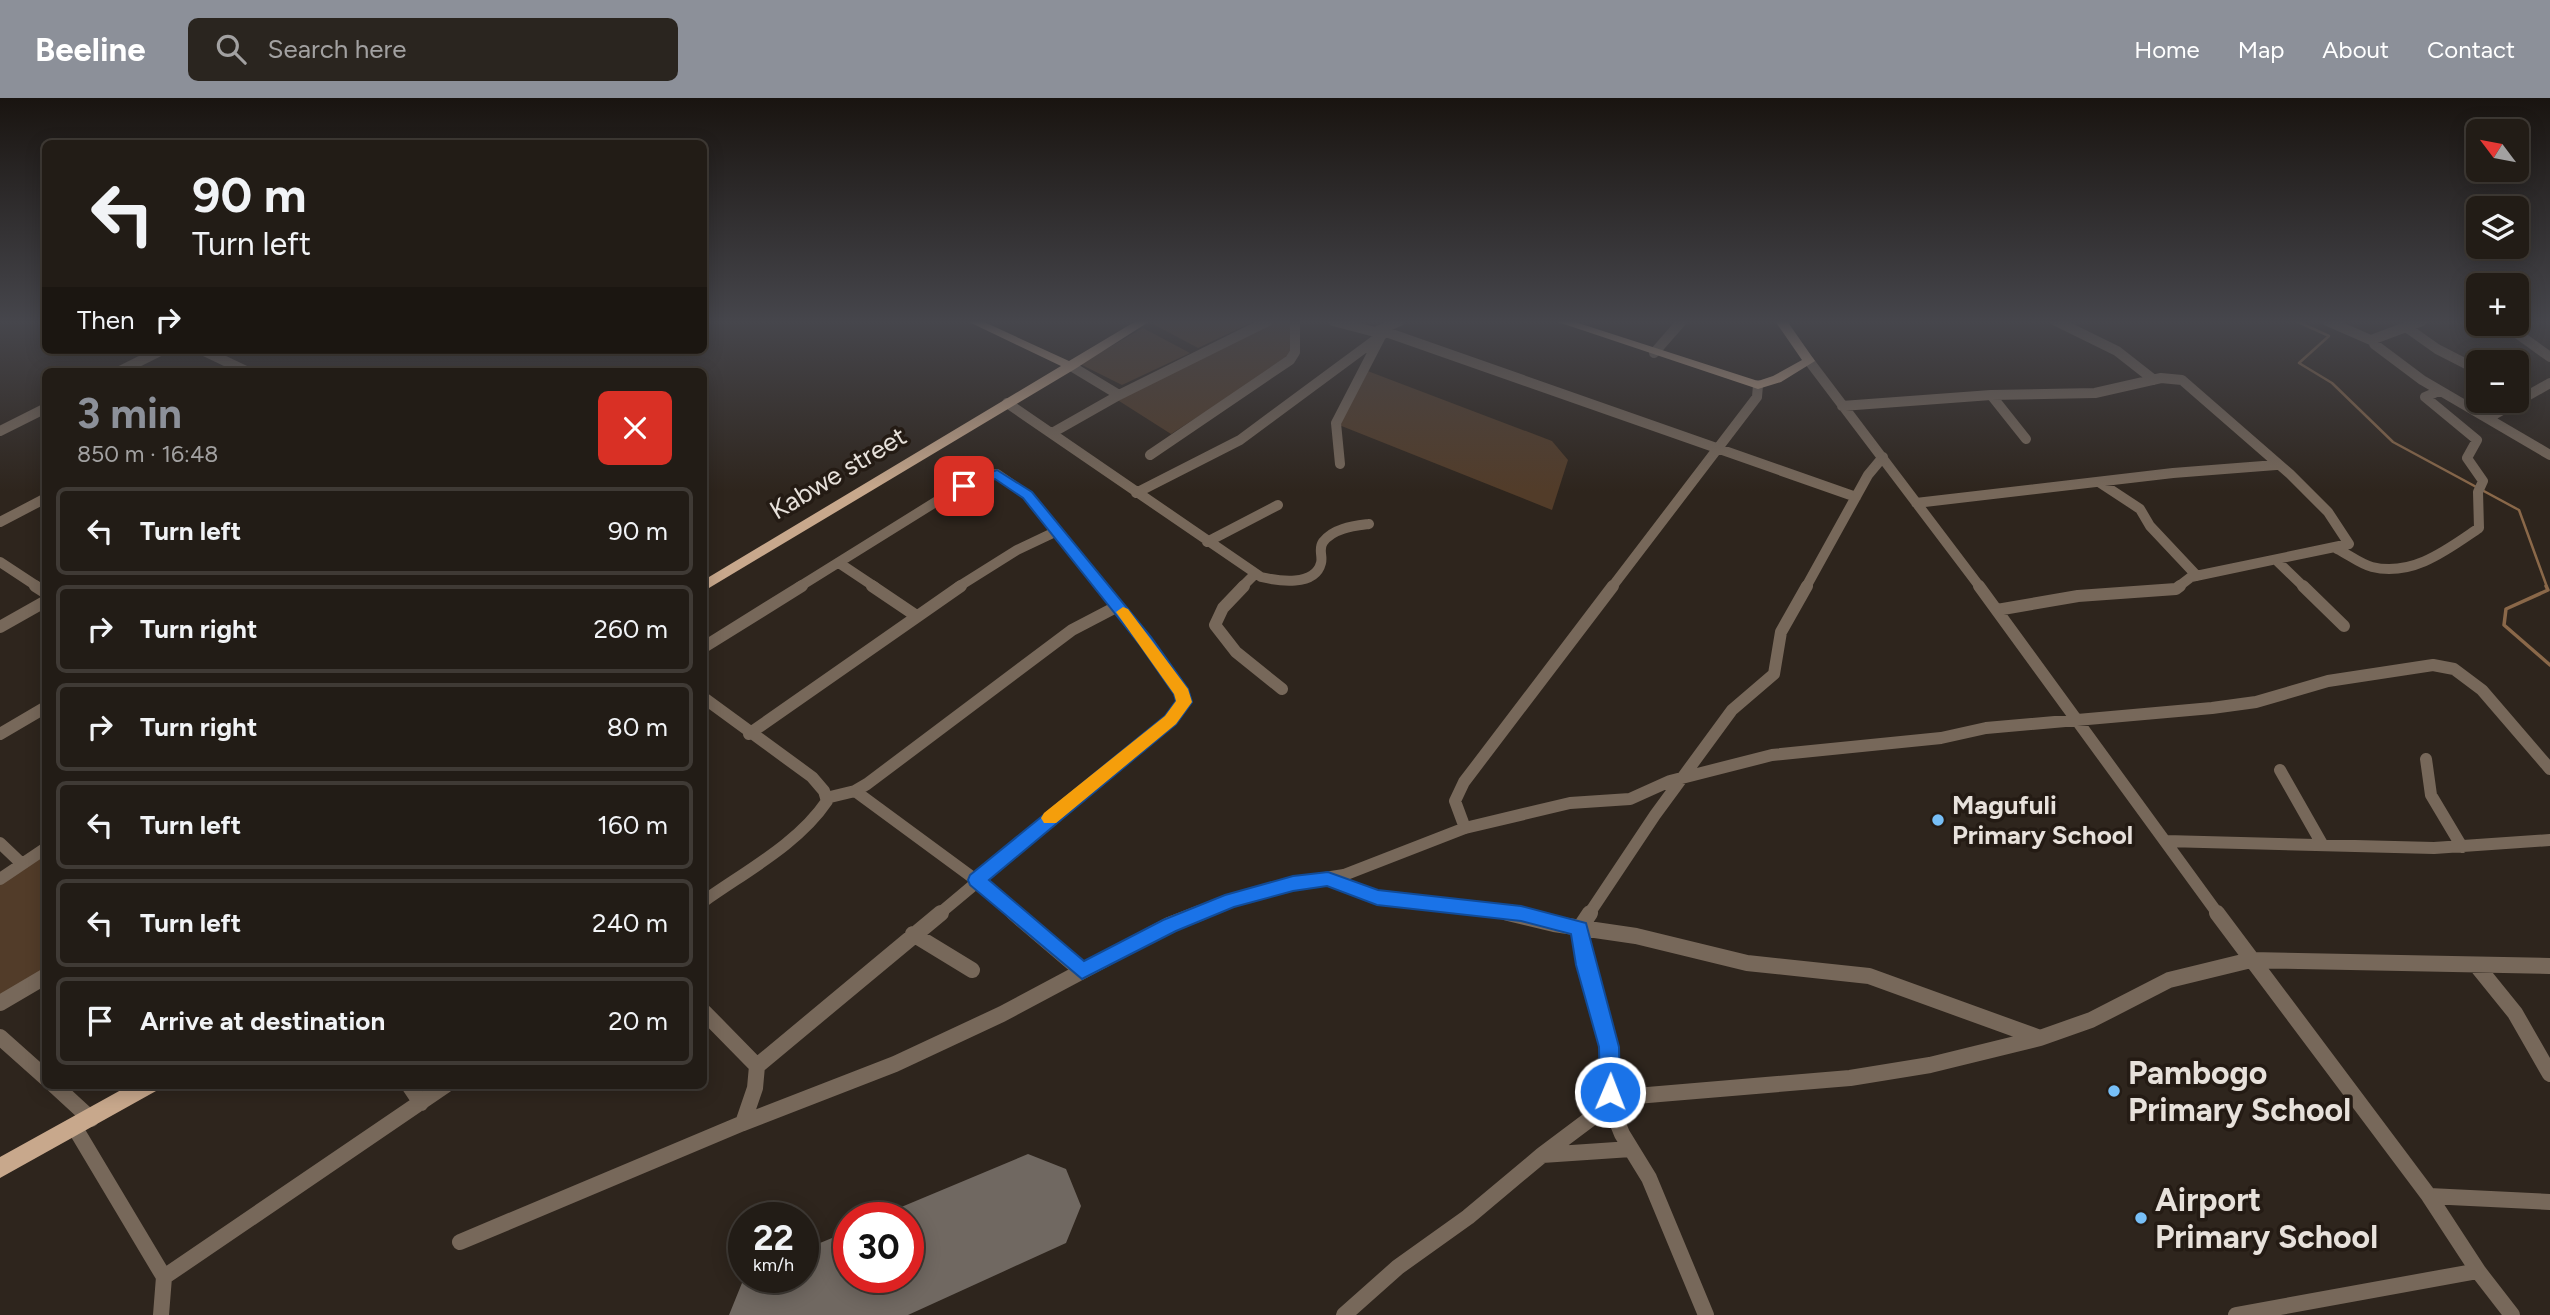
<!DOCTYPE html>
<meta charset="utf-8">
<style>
:root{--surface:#221c16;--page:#2a251f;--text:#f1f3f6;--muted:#a2a1a1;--line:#3f3a35;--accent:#8c9099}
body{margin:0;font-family:Figtree,sans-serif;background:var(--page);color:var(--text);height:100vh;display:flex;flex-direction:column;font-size:26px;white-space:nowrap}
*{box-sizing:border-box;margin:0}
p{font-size:23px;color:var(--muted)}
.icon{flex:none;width:38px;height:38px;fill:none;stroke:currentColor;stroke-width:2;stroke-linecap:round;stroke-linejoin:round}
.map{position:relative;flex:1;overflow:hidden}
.sheet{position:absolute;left:42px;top:270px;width:665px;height:721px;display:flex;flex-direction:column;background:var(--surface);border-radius:10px;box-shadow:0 4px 18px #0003,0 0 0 2px var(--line)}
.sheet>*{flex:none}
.banner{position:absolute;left:42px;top:42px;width:665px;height:214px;border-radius:10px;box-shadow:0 4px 18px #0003,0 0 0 2px var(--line);background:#221c16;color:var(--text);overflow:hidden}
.needle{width:46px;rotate:302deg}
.tools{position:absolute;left:2466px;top:21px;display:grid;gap:14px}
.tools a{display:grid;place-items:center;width:63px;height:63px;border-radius:10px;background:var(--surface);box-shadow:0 4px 18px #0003,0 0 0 2px var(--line);font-size:35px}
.speed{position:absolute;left:728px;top:1104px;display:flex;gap:14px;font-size:35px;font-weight:700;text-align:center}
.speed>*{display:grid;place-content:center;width:91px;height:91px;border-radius:50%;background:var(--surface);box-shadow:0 4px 18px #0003,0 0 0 2px var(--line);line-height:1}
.speed small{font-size:18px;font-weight:400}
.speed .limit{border:10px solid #d22;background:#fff;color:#111}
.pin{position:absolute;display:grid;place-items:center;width:60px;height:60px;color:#fff;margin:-30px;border-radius:14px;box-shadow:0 4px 10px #0006}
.me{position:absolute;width:77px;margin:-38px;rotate:1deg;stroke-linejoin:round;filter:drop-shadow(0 0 5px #0008)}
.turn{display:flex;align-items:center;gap:24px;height:147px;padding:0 35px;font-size:32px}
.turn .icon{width:91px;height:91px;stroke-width:2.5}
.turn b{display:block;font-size:49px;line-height:60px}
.then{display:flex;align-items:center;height:66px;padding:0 35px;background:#0003;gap:14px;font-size:26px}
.round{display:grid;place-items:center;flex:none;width:74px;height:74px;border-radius:10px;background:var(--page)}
.summary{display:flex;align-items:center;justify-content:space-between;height:119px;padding:0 35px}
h1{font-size:42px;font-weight:700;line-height:52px;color:var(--accent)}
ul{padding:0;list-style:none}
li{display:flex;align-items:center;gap:21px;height:88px;margin:0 14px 10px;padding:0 21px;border:4px solid var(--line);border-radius:10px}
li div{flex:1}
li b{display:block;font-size:26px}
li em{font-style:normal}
header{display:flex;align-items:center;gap:42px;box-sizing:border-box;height:98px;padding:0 35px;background:var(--accent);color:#fff}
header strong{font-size:33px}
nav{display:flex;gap:38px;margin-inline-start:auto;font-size:24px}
.search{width:490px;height:63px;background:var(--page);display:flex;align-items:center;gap:18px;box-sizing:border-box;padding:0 24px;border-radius:10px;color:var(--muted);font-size:26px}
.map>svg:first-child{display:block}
</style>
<header>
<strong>Beeline</strong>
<div class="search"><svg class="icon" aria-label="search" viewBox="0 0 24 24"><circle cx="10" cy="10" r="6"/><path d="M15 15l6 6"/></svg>Search here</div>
<nav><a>Home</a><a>Map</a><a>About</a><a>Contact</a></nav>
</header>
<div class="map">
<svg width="2550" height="1217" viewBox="0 0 2550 1217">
<rect width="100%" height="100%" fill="#2e251d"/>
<path fill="#523c29" d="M1159,223H1255L1198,250L1153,226Z
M1275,223H1294L1295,256L1171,336L1116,301Z
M1143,230L1190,255L1122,287L1080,266Z
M1365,272L1552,343L1568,362L1552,412L1339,327Z
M45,756V874L0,899V787Z"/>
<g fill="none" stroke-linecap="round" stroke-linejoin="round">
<path stroke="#8a6849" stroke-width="2.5" d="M2296,223L2329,238L2299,265L2332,285L2393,344L2519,412L2547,489"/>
<path stroke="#8a6849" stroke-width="3.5" d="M2546,488L2548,492L2506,511L2504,527L2550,567"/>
<path fill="#706861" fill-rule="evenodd" d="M1028,1056L1066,1071L1081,1108L1066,1145L908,1217H729L744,1180H803V1152L849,1133V1180H908V1120H875Z"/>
<path stroke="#77685a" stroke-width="10" d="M1333,223L1375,234L1400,223
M2056,223L2117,253L2154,282
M2327,223L2373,243
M2422,223L2374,241V246L2422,282L2550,357
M2504,226L2550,259
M2406,229L2437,251L2478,272
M202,252L246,273
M1654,255L1682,223
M1809,263L1980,489
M1071,268L1119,297
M120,273L162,252
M1991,297L2026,341
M1007,305L1261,479C1278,483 1315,489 1321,465C1323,458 1318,451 1323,444C1333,430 1354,428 1369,426
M1842,308L1991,297L2095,295L2161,280L2182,282L2290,376L2328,414L2349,446L2191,479L2178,489
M2490,319L2550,285
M0,333L46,310
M1052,335L1119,297L1268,223
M1150,357L1290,262L1295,254V223
M1340,366L1336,325L1380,240
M2099,384L2140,411L2150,428L2197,478
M1136,395L1240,342L1386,234L1856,399
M1916,405L2173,375L2276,367
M0,424L46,400
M1207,444L1278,407
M2337,451C2348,456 2360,466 2372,469C2413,479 2448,451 2479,430L2478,394L2483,383L2467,360L2477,342L2425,299L2439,293
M2276,462L2304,489
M0,464L38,489
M839,465L875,489
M799,489L942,400L985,378L997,376L1027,397L1102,489
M958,489L1017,452L1055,434
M1242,489L1255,476
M1612,489L1757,299L1758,287
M1806,489L1868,377L1883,359"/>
<path stroke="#77685a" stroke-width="12" d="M35,488L46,495
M872,488L915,517
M1244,488L1223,510L1215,527L1236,554L1282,591
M1979,488L2218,816
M2303,488L2344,528
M1997,512L2078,498L2176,491L2180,488
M0,529L46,503
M704,549L802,488
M704,600L812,679L824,693L827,703C798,746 746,773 704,803
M0,636L46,609
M749,636L961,488
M2426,661L2431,697L2462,749
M2280,672L2322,746
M855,693L976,782L1016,816
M826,700L855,693L867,686L1072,532L1118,508
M1465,730L1455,703L1464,684L1613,488
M2166,743L2434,750L2550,742
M0,745L22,766
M0,781L46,750
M1328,781L1377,800L1522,816
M939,816L1171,622L1184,604L1182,595L1146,543L1101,488
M1196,816L1231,802L1293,785L1344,777L1465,730L1570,705L1630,701L1670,683L1772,657L1941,640L1986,630L2212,610L2256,604L2328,583L2433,567L2454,571L2482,592L2550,671
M1589,816L1655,717L1732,612L1774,576L1781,534L1807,488"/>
<path stroke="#77685a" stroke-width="16" d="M1014,815L1082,873
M1508,815L1554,826L1636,838L1747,865L1869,878L2040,940
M1590,815L1580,830L1586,867L1609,949L1610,1006L1622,1036L1649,1080L1706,1217
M2217,815L2429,1098L2478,1173L2512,1217
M913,836L972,872
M2477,868L2515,915L2550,976
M0,905L46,878
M704,914L757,968L755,990L743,1025
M0,939L46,980
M757,968L941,815
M54,987L91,1021
M409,987L421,1005
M75,1030L164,1179L161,1217
M1542,1057L1631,1051
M2429,1098L2550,1104
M460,1144L743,1025L895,966L1002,916L1169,827L1200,815
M164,1179L446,987
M1344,1217L1398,1169L1468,1119L1542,1057L1610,1006L1636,998L1850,980L1930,967L2040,940L2091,922L2169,882L2251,862L2550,868
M2236,1217L2478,1173"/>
<path fill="#c8a88c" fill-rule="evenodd" d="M967,223H982L1069,263L1136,223H1150L1075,271L704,493V482L1061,268Z
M1555,223H1572L1758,283L1773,278L1802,262L1775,223H1787L1815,263L1781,284L1758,291Z
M130,987H159L156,993L0,1080V1059Z"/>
</g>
<linearGradient id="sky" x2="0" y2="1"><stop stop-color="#191410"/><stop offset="0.57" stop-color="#46464c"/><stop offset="1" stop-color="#46464c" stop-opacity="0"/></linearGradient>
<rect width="2550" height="393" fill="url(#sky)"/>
<path fill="#1a73e8" stroke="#114b97" stroke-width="2" d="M997,372L1032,394L1151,539L1188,591L1192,604L1176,626L989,782L1084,863L1163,822L1225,797L1293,778L1328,774L1378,792L1521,808L1586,825L1619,949L1620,994L1617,1000L1610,1003L1603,1000L1600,994L1599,949L1576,867L1571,836L1521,823L1377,807L1327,788L1293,793L1234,809L1176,833L1082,881L970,787L968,782L970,777L1165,618L1176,603L1174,596L1140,547L1023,400L995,381L964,392L957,388Z"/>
<path fill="#f59e0b" d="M1123,509L1128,511L1188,591L1192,604L1176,626L1056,725H1044L1041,720L1044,715L1165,618L1176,603L1174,596L1116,514Z"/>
<g fill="#77bff7" stroke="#241b14" stroke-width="2.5">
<circle cx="1938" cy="722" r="7"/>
<circle cx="2114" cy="993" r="7"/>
<circle cx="2141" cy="1120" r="7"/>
</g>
<g text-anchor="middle" stroke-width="7" stroke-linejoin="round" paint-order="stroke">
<g font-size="26" fill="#e7e1db" stroke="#241b14">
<text transform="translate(838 375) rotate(-31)" y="9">Kabwe street</text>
</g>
<g font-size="26" font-weight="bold" fill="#e7e1db" stroke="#241b14" text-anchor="start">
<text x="1952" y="716">Magufuli<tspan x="1952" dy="30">Primary School</tspan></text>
</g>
<g font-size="32" font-weight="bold" fill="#e7e1db" stroke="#241b14" text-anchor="start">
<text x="2128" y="986">Pambogo<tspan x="2128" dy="37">Primary School</tspan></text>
<text x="2155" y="1113">Airport<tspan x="2155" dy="37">Primary School</tspan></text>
</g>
</g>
</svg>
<div class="tools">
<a><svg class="needle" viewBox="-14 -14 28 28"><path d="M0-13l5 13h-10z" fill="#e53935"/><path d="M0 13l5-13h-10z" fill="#a2a1a1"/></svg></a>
<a><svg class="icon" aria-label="layers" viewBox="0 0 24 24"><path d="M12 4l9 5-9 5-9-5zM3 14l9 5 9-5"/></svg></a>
<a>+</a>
<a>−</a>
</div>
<div class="speed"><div>22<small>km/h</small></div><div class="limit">30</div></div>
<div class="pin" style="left:964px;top:388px;background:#d93025"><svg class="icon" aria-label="arrive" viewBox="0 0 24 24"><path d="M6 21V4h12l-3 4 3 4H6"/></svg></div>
<svg class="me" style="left:1610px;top:994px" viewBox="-20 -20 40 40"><circle r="17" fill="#1a73e8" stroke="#fff" stroke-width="3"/><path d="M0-11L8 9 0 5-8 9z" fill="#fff"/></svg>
<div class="banner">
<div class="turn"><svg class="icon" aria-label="left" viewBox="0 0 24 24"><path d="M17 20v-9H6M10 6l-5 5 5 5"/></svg><div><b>90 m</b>Turn left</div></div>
<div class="then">Then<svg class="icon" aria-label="right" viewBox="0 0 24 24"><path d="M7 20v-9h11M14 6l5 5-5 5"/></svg></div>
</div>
<section class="sheet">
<div class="summary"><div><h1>3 min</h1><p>850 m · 16:48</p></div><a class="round" style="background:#d93025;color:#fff"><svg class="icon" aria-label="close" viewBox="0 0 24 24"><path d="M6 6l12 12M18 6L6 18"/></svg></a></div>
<ul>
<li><svg class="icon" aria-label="left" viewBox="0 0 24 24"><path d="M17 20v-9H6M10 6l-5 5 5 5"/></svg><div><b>Turn left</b></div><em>90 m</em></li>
<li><svg class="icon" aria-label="right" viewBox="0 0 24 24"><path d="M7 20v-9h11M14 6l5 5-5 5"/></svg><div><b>Turn right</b></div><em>260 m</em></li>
<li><svg class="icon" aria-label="right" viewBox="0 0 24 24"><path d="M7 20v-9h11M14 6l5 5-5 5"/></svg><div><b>Turn right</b></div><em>80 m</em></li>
<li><svg class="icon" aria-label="left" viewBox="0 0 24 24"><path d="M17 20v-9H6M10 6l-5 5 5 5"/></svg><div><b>Turn left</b></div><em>160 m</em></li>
<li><svg class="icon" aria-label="left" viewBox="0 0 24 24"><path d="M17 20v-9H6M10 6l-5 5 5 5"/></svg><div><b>Turn left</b></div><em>240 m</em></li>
<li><svg class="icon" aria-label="arrive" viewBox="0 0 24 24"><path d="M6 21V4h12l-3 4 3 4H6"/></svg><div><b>Arrive at destination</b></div><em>20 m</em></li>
</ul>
</section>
</div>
